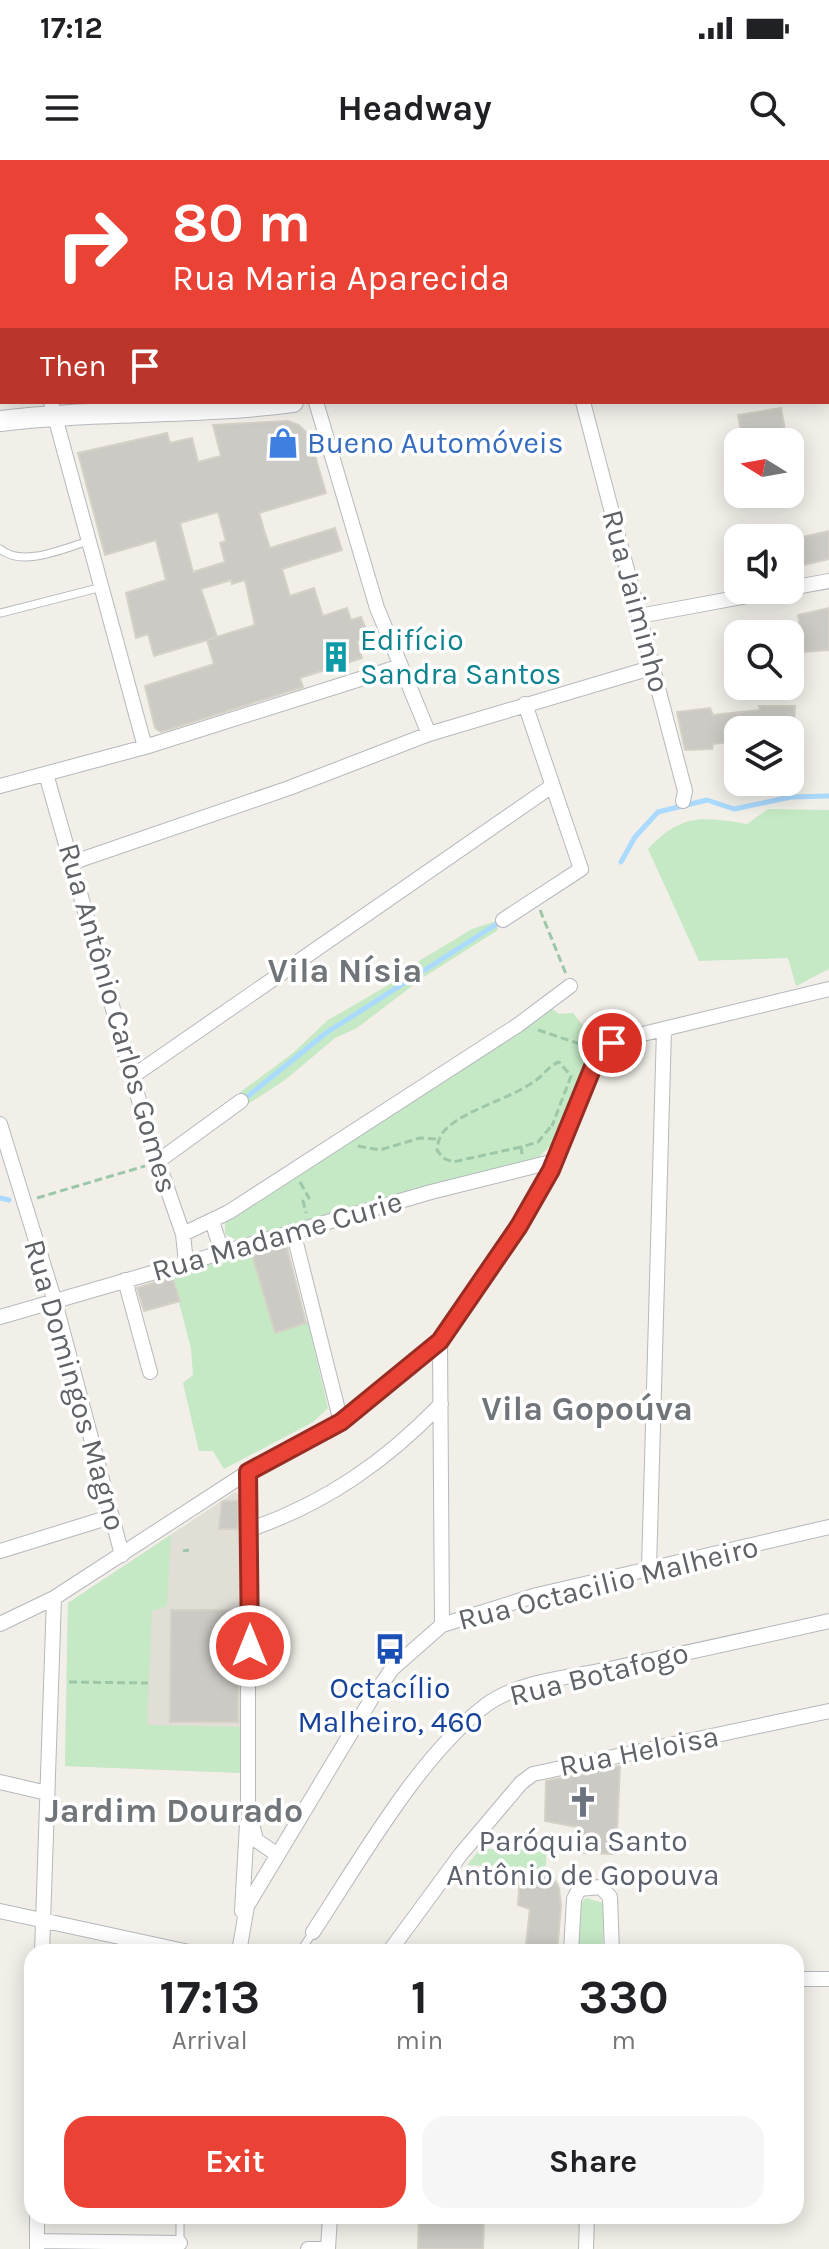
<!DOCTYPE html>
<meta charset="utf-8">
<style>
:root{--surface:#fff;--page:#f6f6f6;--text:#202124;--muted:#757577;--accent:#ea4335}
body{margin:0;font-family:Karla,sans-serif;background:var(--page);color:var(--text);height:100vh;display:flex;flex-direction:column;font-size:30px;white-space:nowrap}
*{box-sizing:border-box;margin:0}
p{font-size:26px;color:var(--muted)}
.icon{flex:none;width:44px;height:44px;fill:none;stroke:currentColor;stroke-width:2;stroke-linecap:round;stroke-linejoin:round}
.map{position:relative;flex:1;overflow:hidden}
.side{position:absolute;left:24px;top:1784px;width:780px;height:280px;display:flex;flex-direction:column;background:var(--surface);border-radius:24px;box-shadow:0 4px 20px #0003}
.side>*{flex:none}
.top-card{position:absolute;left:0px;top:0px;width:830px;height:244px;box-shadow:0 4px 20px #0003;background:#ea4335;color:#fff;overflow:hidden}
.needle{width:52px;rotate:281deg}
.tools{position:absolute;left:724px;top:268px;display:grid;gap:16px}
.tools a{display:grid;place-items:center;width:80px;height:80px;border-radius:16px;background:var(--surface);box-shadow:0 4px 20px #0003;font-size:40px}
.pin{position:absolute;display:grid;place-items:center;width:68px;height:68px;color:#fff;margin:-34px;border:4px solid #fff;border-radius:50%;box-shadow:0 2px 8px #0007}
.me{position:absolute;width:88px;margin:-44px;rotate:0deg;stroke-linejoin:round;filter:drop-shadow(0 0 6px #0008)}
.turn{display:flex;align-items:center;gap:28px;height:168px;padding:0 40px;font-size:36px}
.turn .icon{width:104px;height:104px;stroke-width:2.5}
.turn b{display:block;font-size:56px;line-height:68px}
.then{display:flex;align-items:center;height:76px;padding:0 40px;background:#0003;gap:16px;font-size:30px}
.eta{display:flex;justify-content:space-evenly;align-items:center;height:136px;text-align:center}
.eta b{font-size:48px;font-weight:700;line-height:56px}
.primary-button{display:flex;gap:16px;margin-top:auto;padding:16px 40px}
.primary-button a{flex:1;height:92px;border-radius:24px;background:var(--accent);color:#fff;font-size:32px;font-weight:700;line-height:92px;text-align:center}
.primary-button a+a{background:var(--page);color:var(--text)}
.status{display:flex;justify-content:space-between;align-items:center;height:56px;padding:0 40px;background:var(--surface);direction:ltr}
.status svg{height:22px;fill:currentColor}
header{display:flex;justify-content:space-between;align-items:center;height:104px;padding:0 40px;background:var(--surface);font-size:36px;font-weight:700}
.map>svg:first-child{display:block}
</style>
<div class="status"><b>17:12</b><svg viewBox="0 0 49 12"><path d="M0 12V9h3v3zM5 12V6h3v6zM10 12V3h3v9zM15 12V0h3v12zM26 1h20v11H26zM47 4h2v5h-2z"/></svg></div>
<header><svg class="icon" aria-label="menu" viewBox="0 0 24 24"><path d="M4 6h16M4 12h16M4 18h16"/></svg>Headway<svg class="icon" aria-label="search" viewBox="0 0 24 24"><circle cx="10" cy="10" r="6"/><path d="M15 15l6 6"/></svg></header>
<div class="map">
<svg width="829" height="2089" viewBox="0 0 829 2089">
<rect width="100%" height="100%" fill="#f1efe8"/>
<path fill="#e1ded6" d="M235,1332L243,1337L244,1613L65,1606L68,1443Z"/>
<path fill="#c5e8c5" d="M768,649L829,650V809L796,826L788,798L699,801L648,689C682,653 702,657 747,664Z
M496,761L498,770L424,817L357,868L335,878L285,920L245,946L239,933L293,893L328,860L392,823L419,801L472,769Z
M550,847L559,854L573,853L598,885L558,978L537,999L236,1080L225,1074V1063Z
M250,1084L275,1173L308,1162L328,1248L313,1262L224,1309L213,1291H199L183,1223L193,1215L191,1189L172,1115Z
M171,1375L167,1446L152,1451L147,1565L244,1567V1613L65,1606L68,1443Z
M480,1689H546V1709L467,1705Z
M586,1738L603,1743V1785H577L576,1748Z"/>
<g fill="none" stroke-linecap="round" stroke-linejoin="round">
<path stroke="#aadaff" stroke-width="5" d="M621,702L635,677L658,652L707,640L734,649L791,637L829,636
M242,941L326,873L503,760
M0,1038L9,1040"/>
</g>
<path fill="#cccac5" stroke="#d6d1c6" stroke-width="2" fill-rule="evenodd" d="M781,248L787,282H743L738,255Z
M288,261L299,265L309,275L326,333L259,353L264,370L270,388L335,368L342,390L282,409L290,436L314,428L323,456L347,448L351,460L361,457L369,477L357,481L362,498L300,518L303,527L161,572L155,568L145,526L214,504L207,480L255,465L245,420L232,424L231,420L201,429L217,477L154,496L148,474L136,478L126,433L166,420L156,380L105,395L78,293L167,273L170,283L192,278L198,302L221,296L213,265ZM218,352L226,381L220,383L225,402L193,412L180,363Z
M829,371V399L799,406L798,399L790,400L793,379Z
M829,448V490L804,492L798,455Z
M759,546H795L794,570H738V581L713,584L712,589L685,590L677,552L710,548L713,555L760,550Z
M286,1084L306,1163L275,1173L252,1094Z
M172,1117L180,1141L144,1151L137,1128Z
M222,1341H238V1369H219Z
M171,1450H238V1562H170Z
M620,1606L616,1694L576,1693L577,1667L545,1661L546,1621Z
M551,1713L559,1728L561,1746L557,1792H525L530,1749L518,1745L520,1714Z
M419,2056H484L483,2089H418Z"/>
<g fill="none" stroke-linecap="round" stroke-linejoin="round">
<defs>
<path id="lane" d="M0,389C23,408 64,388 89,381
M1,453L102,427
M300,1792L313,1772
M180,2056V2082"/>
<path id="street" d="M104,0L105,2
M250,0V2
M519,0L520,2
M778,0L779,2
M187,2L194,0
M1,54L2,57
M828,196L829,201
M51,242L145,587
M316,242L377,448L429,574
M583,242L685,631L683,641
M790,428L829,421
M639,456L780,430
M46,614L150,979L183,1074L186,1103
M0,626L145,587L398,507
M74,702L289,628L429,574L654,507
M503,760L581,709L525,544
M133,916L552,626
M0,964L55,1142L122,1395
M157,1002L241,941
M212,1061L222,1092
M293,1071L341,1262
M183,1074L229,1052L518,865L570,826
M125,1120L150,1212
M0,1157L431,1032L555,1001
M440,1181L442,1465
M248,1312V1647L256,1680L278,1695
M251,1369C326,1343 386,1301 441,1244
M0,1391L110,1357
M649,1409L664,869
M0,1464L54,1438L248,1312L341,1262L440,1181L519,1066L551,1010L597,897L618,880L829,829
M0,1622L47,1633
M0,1751L189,1792
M242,1751L247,1664
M313,1772C360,1701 418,1597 486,1545C520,1520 574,1517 614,1508C686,1493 758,1477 829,1461
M42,1792L54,1438
M239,1792L247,1746L372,1538L392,1509L442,1465L537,1435L829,1367
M389,1792L461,1694L521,1623L533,1614L829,1551
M571,1792L574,1739L579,1729L601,1727L610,1737L612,1792
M796,1819H829
M37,2081L180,2083
M37,2089V2056
M308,2089H328
M328,2089L330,2056
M586,2089L587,2056"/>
<path id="secondary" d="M828,52L829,51
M0,261C97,249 196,255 293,242"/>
</defs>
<use href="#lane" stroke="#b5b8bc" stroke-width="9"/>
<use href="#street" stroke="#b5b8bc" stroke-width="16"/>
<use href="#secondary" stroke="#b6babf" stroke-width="22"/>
<path stroke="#9cc7a9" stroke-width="3" stroke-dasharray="8 4" stroke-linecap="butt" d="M540,750L566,814
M538,870L586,886
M358,986L380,990L420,978L438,979
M521,987L453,1002L443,998L437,990C438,981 440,974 447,968C469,948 508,940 535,921C544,915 548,906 559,902L571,916L552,966
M522,994L521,987L538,982L552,965
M300,1022L309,1038L303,1041L306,1053
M37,1038L145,1006
M183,1391L189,1390
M69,1522L148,1523"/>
<use href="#lane" stroke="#fff" stroke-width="7"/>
<use href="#street" stroke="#fff" stroke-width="14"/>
<use href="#secondary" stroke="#fff" stroke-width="20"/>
</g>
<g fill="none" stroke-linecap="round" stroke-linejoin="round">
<defs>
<path id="route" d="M250,1486L248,1312L341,1262L440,1181L519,1066L551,1010L597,897L612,883"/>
</defs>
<use href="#route" stroke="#982c22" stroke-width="20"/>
<use href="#route" stroke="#ea4335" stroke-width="14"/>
</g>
<defs>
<symbol id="shop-bare" viewBox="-9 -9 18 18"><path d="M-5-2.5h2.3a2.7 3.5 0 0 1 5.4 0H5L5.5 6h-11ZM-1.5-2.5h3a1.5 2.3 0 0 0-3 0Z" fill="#3f7fe0" stroke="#fff" stroke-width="2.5" paint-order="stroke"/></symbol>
<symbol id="building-bare" viewBox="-9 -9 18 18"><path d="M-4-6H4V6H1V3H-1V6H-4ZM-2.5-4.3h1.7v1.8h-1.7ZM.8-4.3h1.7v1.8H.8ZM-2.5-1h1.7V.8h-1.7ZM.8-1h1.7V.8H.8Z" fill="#0f9aa8" stroke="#fff" stroke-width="2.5" paint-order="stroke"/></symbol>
<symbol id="bus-bare" viewBox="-9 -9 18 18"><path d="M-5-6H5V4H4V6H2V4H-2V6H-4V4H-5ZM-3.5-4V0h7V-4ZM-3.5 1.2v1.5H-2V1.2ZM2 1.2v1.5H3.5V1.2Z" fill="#1a4fb4" stroke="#fff" stroke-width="2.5" paint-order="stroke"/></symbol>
<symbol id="church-bare" viewBox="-9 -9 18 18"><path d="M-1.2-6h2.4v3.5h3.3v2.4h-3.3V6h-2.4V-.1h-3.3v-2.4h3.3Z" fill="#6b7280" stroke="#fff" stroke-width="2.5" paint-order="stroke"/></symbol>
</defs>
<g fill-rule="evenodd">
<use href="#shop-bare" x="261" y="261" width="44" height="44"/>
<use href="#building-bare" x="314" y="475" width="44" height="44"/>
<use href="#bus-bare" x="368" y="1467" width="44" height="44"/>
<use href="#church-bare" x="561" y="1620" width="44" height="44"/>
</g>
<g text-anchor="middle" stroke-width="7" stroke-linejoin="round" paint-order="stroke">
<g font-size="30" fill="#366cbe" stroke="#fff" text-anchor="start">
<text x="307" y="293">Bueno Automóveis</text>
</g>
<g font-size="30" fill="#5f6368" stroke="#fff">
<text transform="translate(636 441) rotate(75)" y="10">Rua Jaiminho</text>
<text transform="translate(118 858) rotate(74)" y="10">Rua Antônio Carlos Gomes</text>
<text transform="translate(277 1076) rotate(-16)" y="10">Rua Madame Curie</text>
<text transform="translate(75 1225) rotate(74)" y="10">Rua Domingos Magno</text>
<text transform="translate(608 1423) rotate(-14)" y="10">Rua Octacilio Malheiro</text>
<text transform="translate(599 1514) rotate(-14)" y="10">Rua Botafogo</text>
<text transform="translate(639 1591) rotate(-11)" y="10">Rua Heloisa</text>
</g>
<g font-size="30" fill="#0d838f" stroke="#fff" text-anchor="start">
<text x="360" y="490">Edifício<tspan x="360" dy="34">Sandra Santos</tspan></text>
</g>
<g font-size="30" fill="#164399" stroke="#fff">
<text x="390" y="1538">Octacílio<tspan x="390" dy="34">Malheiro, 460</tspan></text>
</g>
<g font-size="30" fill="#5b616d" stroke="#fff">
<text x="583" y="1691">Paróquia Santo<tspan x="583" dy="34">Antônio de Gopouva</tspan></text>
</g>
<g font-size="34" font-weight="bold" fill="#70757a" stroke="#fff">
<text x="345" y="822">Vila Nísia</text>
<text x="587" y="1260">Vila Gopoúva</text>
<text x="174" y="1662">Jardim Dourado</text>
</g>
</g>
</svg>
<div class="tools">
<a><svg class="needle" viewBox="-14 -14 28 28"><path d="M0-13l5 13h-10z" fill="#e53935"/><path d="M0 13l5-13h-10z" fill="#757577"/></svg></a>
<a><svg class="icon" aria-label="sound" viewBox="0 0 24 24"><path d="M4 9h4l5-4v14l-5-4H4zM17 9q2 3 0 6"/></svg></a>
<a><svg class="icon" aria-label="search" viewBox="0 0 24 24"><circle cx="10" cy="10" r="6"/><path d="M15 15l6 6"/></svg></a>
<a><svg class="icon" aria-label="layers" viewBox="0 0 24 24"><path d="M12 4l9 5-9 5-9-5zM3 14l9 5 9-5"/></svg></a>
</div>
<div class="pin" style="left:612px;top:883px;background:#d93025"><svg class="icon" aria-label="arrive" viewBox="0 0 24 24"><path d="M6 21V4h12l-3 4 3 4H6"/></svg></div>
<svg class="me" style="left:250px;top:1486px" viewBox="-20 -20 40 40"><circle r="17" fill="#ea4335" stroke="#fff" stroke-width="3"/><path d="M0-11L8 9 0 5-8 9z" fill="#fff"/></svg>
<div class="top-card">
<div class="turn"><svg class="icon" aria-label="right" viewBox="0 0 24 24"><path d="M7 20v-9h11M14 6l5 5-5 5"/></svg><div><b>80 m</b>Rua Maria Aparecida</div></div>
<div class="then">Then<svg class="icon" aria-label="arrive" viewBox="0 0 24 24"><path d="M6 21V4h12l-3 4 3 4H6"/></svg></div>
</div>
<section class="side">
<div class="eta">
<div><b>17:13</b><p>Arrival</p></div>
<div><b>1</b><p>min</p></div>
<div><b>330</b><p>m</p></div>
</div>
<div class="primary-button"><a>Exit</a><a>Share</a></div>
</section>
</div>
